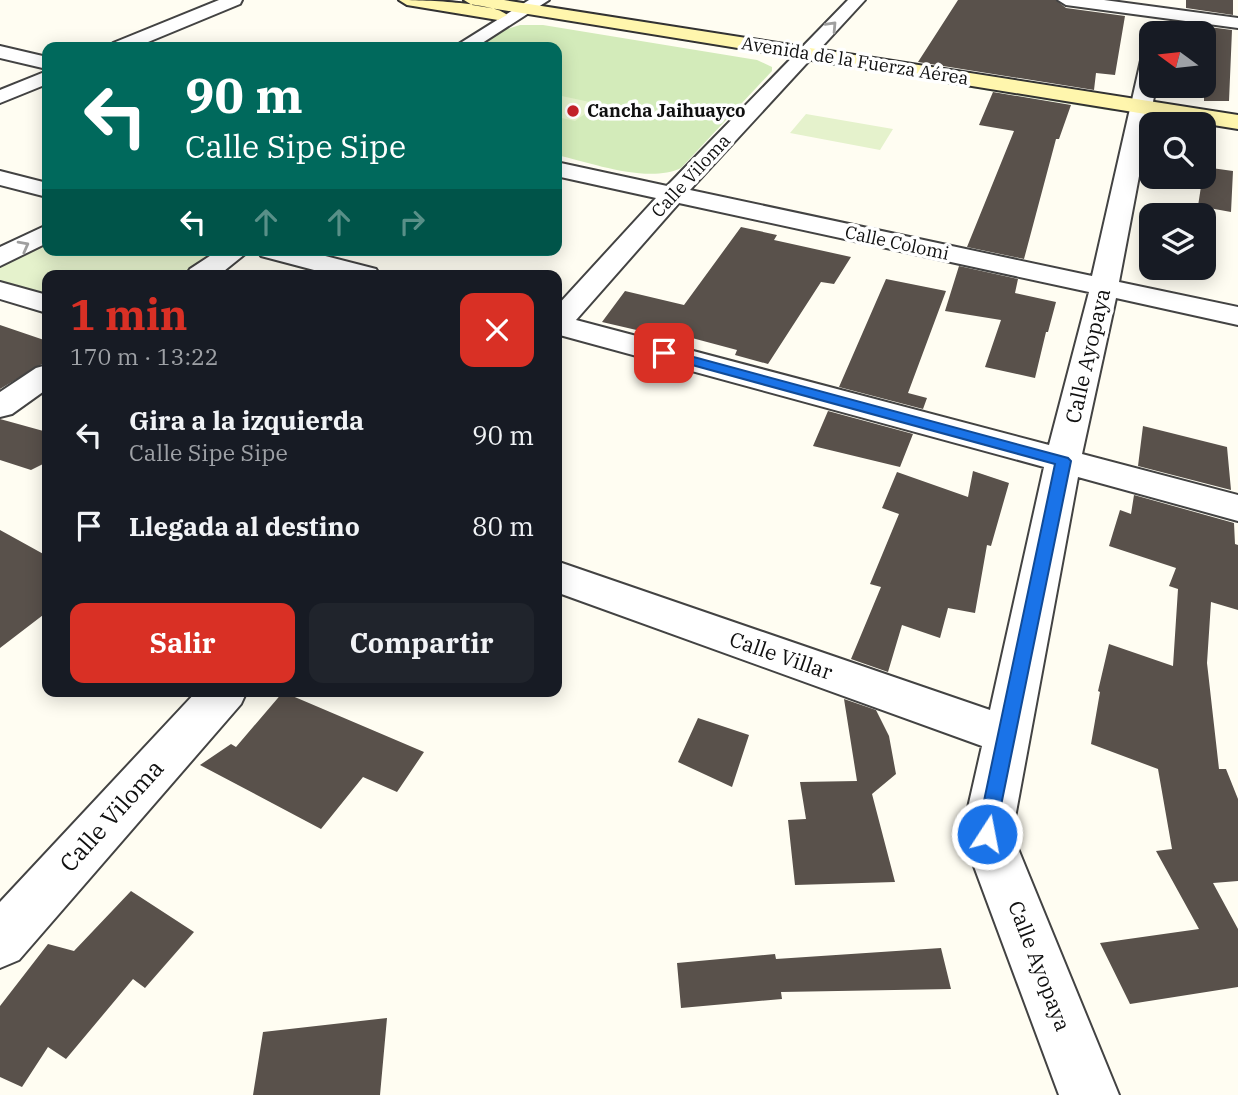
<!DOCTYPE html>
<html lang="es">
<meta charset="utf-8">
<style>
:root{--surface:#171b24;--page:#20242c;--text:#f1f3f6;--muted:#9ea1a6;--accent:#d93025}
body{margin:0;font-family:"IBM Plex Serif",serif;background:var(--page);color:var(--text);height:100vh;display:flex;flex-direction:column;font-size:26px;white-space:nowrap}
*{box-sizing:border-box;margin:0}
p{font-size:23px;color:var(--muted)}
.icon{flex:none;width:38px;height:38px;fill:none;stroke:currentColor;stroke-width:2;stroke-linecap:round;stroke-linejoin:round}
.map{position:relative;flex:1;overflow:hidden}
.panel{position:absolute;left:42px;top:270px;width:520px;height:427px;display:flex;flex-direction:column;background:var(--surface);border-radius:14px;box-shadow:0 4px 18px #0003}
.panel>*{flex:none}
.guide{position:absolute;left:42px;top:42px;width:520px;height:214px;border-radius:14px;box-shadow:0 4px 18px #0003;background:#00695c;color:#fff;overflow:hidden}
.needle{width:46px;rotate:285deg}
.buttons{position:absolute;left:1139px;top:21px;display:grid;gap:14px}
.buttons a{display:grid;place-items:center;width:77px;height:77px;border-radius:14px;background:var(--surface);box-shadow:0 4px 18px #0003;font-size:35px}
.pin{position:absolute;display:grid;place-items:center;width:60px;height:60px;color:#fff;margin:-30px;border-radius:14px;box-shadow:0 4px 10px #0006}
.me{position:absolute;width:77px;margin:-38px;rotate:11deg;stroke-linejoin:round;filter:drop-shadow(0 0 5px #0008)}
.turn{display:flex;align-items:center;gap:24px;height:147px;padding:0 28px;font-size:32px}
.turn .icon{width:91px;height:91px;stroke-width:2.5}
.turn b{display:block;font-size:49px;line-height:60px}
.lanes{display:flex;align-items:center;height:66px;padding:0 28px;background:#0003;justify-content:center;gap:35px;direction:ltr}
.lanes .off{opacity:.35}
.round{display:grid;place-items:center;flex:none;width:74px;height:74px;border-radius:14px;background:var(--page)}
.headline{display:flex;align-items:center;justify-content:space-between;height:119px;padding:0 28px}
h1{font-size:42px;font-weight:700;line-height:52px;color:var(--accent)}
.cta{display:flex;gap:14px;margin-top:auto;padding:14px 28px}
.cta a{flex:1;height:80px;border-radius:14px;background:var(--accent);color:#fff;font-size:28px;font-weight:700;line-height:80px;text-align:center}
.cta a+a{background:var(--page);color:var(--text)}
ul{padding:0;list-style:none}
li{display:flex;align-items:center;gap:21px;height:91px;padding:0 28px}
li div{flex:1}
li b{display:block;font-size:26px}
li em{font-style:normal}
.map>svg:first-child{display:block}
</style>
<div class="map">
<svg width="1238" height="1095" viewBox="0 0 1238 1095">
<rect width="100%" height="100%" fill="#fffdf2"/>
<path fill="#d3ebba" d="M531,14L788,55L780,57L528,15Z
M520,25H543L757,60L772,67V71L681,168C648,184 592,163 557,155L556,47H478L507,29Z
M816,60L1120,109L1113,111L818,63L814,61Z"/>
<path fill="#e5f2cc" d="M557,95L599,104L575,121L557,117Z
M806,114L893,129L880,150L790,133Z
M47,239V250H225L189,275H47V315L0,300V264Z"/>
<path fill="#59514b" d="M958,0H1056L1066,8L1125,16L1115,75L1096,73L1094,90L918,62Z
M1186,0H1233V15L1186,8Z
M1186,24L1232,30L1229,101H1204V33H1185Z
M993,92L1071,105L1059,139H1056L1024,259L967,247L1014,131L979,125Z
M1204,167L1233,171L1231,212L1198,206Z
M741,227L777,235L774,240L851,257L834,284L821,282L768,364L735,355L737,350L662,330L658,335L602,322L625,291L684,305Z
M959,266L1018,279L1015,293L1056,302L1048,332H1046L1035,378L985,367L1001,320L945,311Z
M886,279L946,291L908,393L927,398L923,409L839,387Z
M0,325L47,341V361L0,389Z
M828,411L913,434L900,467L813,446Z
M0,419L47,432V462L31,470L0,460Z
M1143,426L1227,447L1231,490L1138,466Z
M973,471L1009,483L991,546L987,545L975,613L948,608L940,638L902,625L888,672L851,659L881,587L870,584L899,514L882,508L897,472L968,497Z
M1134,495L1234,523L1235,544L1238,545V610L1211,602L1207,663L1219,769H1226L1238,799V881L1213,883L1238,929V987L1130,1004L1100,943L1199,929L1156,851L1172,849L1158,769L1091,744L1100,692L1098,691L1109,644L1173,666L1178,589L1169,586L1176,568L1109,546L1120,510L1131,514Z
M0,530L47,556V612L0,648Z
M283,692L424,752L397,792L363,777L321,829L200,765L231,744L236,747Z
M844,699L876,710L889,736L896,774L872,794L895,882L795,885L788,820L806,819L800,782L857,781Z
M698,718L749,735L732,787L678,762Z
M131,891L194,932L145,988L133,979L66,1059L48,1047L22,1087L0,1077V1006L48,944L74,951Z
M941,948L951,989L781,992L782,999L681,1008L677,963L775,954L776,959Z
M387,1018L380,1095H253L263,1032Z"/>
<g fill="none" stroke-linecap="round" stroke-linejoin="round">
<defs>
<path id="street" d="M219,0H242L240,4L136,47H111L113,43Z
M529,0H549L476,47H454Z
M848,0H865L690,190L1092,276L1142,56L1152,50V86H1156L1119,282L1238,307V325L1116,298L1082,454L1238,495V521L1078,477L1012,834L1119,1095H1059L962,834L982,746L556,592V561L990,710L1044,467L556,334V307L656,198L556,176V162L667,186ZM679,203L1089,292L1049,445L576,320Z
M1058,0H1104L1238,18V28L1066,5Z
M0,46L47,57V69L0,58Z
M47,71V84L0,103V90Z
M0,171L47,183V197L0,185Z
M47,225V243L0,266V247Z
M219,250H250L219,275H186L190,269Z
M257,250H302L376,269L380,275H333L261,256Z
M0,282L47,295V313L0,299Z
M47,365V389L12,414L0,417V392L36,368Z
M197,691H247L241,704L19,960L0,968V902Z"/>
<path id="secondary" d="M399,0C419,0 495,2 507,15L498,20L407,5Z
M464,0H504L1238,115V129L472,5Z"/>
</defs>
<use href="#street" stroke="#434343" stroke-width="4"/>
<use href="#secondary" stroke="#323232" stroke-width="4"/>
<use href="#street" fill="#fff" fill-rule="evenodd"/>
<use href="#secondary" fill="#fff6ad" fill-rule="evenodd"/>
</g>
<defs><path id="oneway-chevron" d="M-2-3.5L2.5 0L-2 3.5" fill="none" stroke-width="1.6" stroke-linecap="round" stroke-linejoin="round" transform="scale(1.75)"/></defs>
<g stroke="#9f9f9f">
<use href="#oneway-chevron" transform="translate(832 26) rotate(-47)"/>
<use href="#oneway-chevron" transform="translate(24 246) rotate(-28)"/>
</g>
<path fill="#1a73e8" stroke="#114b97" stroke-width="2" d="M664,349L1068,458L1071,461L994,840L987,843L980,840L977,834L1055,464L659,356V350Z"/>
<circle fill="#c52229" stroke="#fff" stroke-width="2.5" cx="573" cy="111" r="7"/>
<g text-anchor="middle" stroke-width="7" stroke-linejoin="round" paint-order="stroke">
<g font-size="18" fill="#101010" stroke="#fff">
<text transform="translate(855 61) rotate(9)" y="6">Avenida de la Fuerza Aérea</text>
<text transform="translate(691 176) rotate(-47)" y="6">Calle Viloma</text>
<text transform="translate(897 243) rotate(12)" y="6">Calle Colomi</text>
</g>
<g font-size="18" font-weight="bold" fill="#101010" stroke="#fff" text-anchor="start">
<text x="587" y="117">Cancha Jaihuayco</text>
</g>
<g font-size="21" fill="#101010" stroke="#fff">
<text transform="translate(1088 356) rotate(-77)" y="7">Calle Ayopaya</text>
<text transform="translate(781 656) rotate(19)" y="7">Calle Villar</text>
<text transform="translate(1039 966) rotate(69)" y="7">Calle Ayopaya</text>
</g>
<g font-size="24" fill="#101010" stroke="#fff">
<text transform="translate(112 816) rotate(-48)" y="8">Calle Viloma</text>
</g>
</g>
</svg>
<div class="buttons">
<a><svg class="needle" viewBox="-14 -14 28 28"><path d="M0-13l5 13h-10z" fill="#e53935"/><path d="M0 13l5-13h-10z" fill="#9ea1a6"/></svg></a>
<a><svg class="icon" aria-label="search" viewBox="0 0 24 24"><circle cx="10" cy="10" r="6"/><path d="M15 15l6 6"/></svg></a>
<a><svg class="icon" aria-label="layers" viewBox="0 0 24 24"><path d="M12 4l9 5-9 5-9-5zM3 14l9 5 9-5"/></svg></a>
</div>
<div class="pin" style="left:664px;top:353px;background:#d93025"><svg class="icon" aria-label="arrive" viewBox="0 0 24 24"><path d="M6 21V4h12l-3 4 3 4H6"/></svg></div>
<svg class="me" style="left:987px;top:834px" viewBox="-20 -20 40 40"><circle r="17" fill="#1a73e8" stroke="#fff" stroke-width="3"/><path d="M0-11L8 9 0 5-8 9z" fill="#fff"/></svg>
<div class="guide">
<div class="turn"><svg class="icon" aria-label="left" viewBox="0 0 24 24"><path d="M17 20v-9H6M10 6l-5 5 5 5"/></svg><div><b>90 m</b>Calle Sipe Sipe</div></div>
<div class="lanes"><svg class="icon" aria-label="left" viewBox="0 0 24 24"><path d="M17 20v-9H6M10 6l-5 5 5 5"/></svg><svg class="icon off" aria-label="ahead" viewBox="0 0 24 24"><path d="M12 20V5M6 11l6-6 6 6"/></svg><svg class="icon off" aria-label="ahead" viewBox="0 0 24 24"><path d="M12 20V5M6 11l6-6 6 6"/></svg><svg class="icon off" aria-label="right" viewBox="0 0 24 24"><path d="M7 20v-9h11M14 6l5 5-5 5"/></svg></div>
</div>
<section class="panel">
<div class="headline"><div><h1>1 min</h1><p>170 m · 13:22</p></div><a class="round" style="background:#d93025;color:#fff"><svg class="icon" aria-label="close" viewBox="0 0 24 24"><path d="M6 6l12 12M18 6L6 18"/></svg></a></div>
<ul>
<li><svg class="icon" aria-label="left" viewBox="0 0 24 24"><path d="M17 20v-9H6M10 6l-5 5 5 5"/></svg><div><b>Gira a la izquierda</b><p>Calle Sipe Sipe</p></div><em>90 m</em></li>
<li><svg class="icon" aria-label="arrive" viewBox="0 0 24 24"><path d="M6 21V4h12l-3 4 3 4H6"/></svg><div><b>Llegada al destino</b></div><em>80 m</em></li>
</ul>
<div class="cta"><a>Salir</a><a>Compartir</a></div>
</section>
</div>
